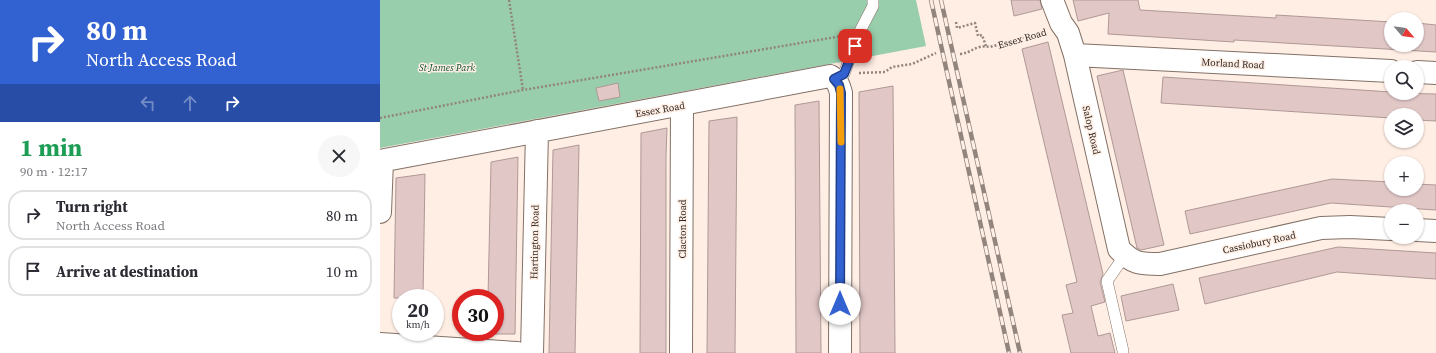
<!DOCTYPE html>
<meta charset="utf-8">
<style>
:root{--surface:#fff;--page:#f7f7f7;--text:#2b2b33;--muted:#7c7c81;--line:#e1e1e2}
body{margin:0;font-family:"Source Serif 4",serif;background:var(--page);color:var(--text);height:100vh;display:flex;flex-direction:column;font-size:15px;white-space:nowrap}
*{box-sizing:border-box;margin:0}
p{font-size:13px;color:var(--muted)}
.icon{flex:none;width:22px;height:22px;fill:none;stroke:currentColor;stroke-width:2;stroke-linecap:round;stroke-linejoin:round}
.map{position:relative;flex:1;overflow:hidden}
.drawer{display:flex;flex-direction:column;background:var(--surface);width:380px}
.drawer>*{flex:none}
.guide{background:#3261d1;color:#fff;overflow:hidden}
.needle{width:26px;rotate:118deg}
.controls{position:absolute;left:1004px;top:12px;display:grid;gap:8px}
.controls a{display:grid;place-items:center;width:40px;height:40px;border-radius:50%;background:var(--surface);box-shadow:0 1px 3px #0004;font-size:20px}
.speed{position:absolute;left:12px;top:289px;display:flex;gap:8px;font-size:20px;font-weight:700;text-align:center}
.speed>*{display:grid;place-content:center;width:52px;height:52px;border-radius:50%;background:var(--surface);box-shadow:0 1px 3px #0004;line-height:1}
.speed small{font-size:10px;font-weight:400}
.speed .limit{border:6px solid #d22;background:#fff;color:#111}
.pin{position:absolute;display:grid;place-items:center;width:34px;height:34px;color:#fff;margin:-17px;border-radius:8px;box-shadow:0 2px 6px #0006}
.me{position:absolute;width:44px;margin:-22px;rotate:0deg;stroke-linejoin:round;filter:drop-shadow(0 0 3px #0008)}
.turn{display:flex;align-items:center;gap:14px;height:84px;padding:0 20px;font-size:18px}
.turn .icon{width:52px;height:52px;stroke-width:2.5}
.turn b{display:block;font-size:28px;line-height:34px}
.lanes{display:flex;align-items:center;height:38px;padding:0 20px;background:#0003;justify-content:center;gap:20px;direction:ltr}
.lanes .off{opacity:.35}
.round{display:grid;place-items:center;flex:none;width:42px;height:42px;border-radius:21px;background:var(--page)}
.summary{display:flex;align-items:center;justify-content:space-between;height:68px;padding:0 20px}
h1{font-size:24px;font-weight:700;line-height:30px;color:#1e9e55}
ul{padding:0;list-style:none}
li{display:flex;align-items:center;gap:12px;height:50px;margin:0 8px 6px;padding:0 12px;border:2px solid var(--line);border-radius:16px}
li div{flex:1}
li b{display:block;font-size:15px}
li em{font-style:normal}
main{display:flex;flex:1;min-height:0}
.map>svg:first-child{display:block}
</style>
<main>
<section class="drawer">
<div class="guide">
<div class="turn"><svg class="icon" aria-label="right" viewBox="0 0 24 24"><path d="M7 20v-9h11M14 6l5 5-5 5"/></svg><div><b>80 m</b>North Access Road</div></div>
<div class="lanes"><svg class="icon off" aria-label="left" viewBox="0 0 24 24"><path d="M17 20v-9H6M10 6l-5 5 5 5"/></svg><svg class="icon off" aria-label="ahead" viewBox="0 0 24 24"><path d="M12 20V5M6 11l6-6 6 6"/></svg><svg class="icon" aria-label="right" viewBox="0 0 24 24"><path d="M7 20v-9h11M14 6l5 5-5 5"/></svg></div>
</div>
<div class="summary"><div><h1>1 min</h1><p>90 m · 12:17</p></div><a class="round"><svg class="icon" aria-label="close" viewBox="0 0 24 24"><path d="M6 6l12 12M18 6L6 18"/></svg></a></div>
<ul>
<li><svg class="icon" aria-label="right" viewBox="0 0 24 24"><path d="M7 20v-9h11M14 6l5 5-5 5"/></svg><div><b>Turn right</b><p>North Access Road</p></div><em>80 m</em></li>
<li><svg class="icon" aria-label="arrive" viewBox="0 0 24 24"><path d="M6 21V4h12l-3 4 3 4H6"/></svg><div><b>Arrive at destination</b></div><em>10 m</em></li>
</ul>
</section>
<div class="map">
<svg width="1056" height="353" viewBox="0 0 1056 353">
<rect width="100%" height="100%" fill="#ffeee4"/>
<path fill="#98ceac" d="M0,0H536L546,46L0,148Z"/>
<path fill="#e1c8c7" stroke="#af9896" d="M631,0H660L662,9L634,16Z
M693,0H758L760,10L896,18V15L1011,22V45H1037V23L1056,25V52L854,40V42L728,34L729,13L698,21Z
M668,42L723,274L720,282L725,302L711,306L718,336L730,333L735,353H691L682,315L693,313L686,285L697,282L642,49Z
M743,70L784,245L761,250L757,248L717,76Z
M783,77L1011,92V93L1056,94V121L1037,120V115H1011V118L781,103Z
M238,83L240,97L219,101L216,88Z
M513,86L515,353H480L479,92Z
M439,101L441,353H416L415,105Z
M357,117L355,353H327L329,121Z
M287,128L286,157V353H260L261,133Z
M199,145L195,353H169L173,150Z
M138,157L135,334H115V298H108L111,162Z
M45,174L43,298H14L16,178Z
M952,179L1011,182V189H1037V184L1056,185V210L951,203L810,234L805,211Z
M958,247L1056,253V279L957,272L825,304L819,278Z
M793,284L799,310L746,321L741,296Z"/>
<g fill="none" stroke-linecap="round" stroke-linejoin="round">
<defs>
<path id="service" d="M464,74L479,33L493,6V0
M743,351L727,281L745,255"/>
<path id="minor" d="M672,0L681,23L688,33L695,55L739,249C753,264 760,264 780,264L941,228L970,227L1011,229
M695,55L1011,71
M1037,72L1056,73
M0,161L450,76C457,80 459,85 461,93L460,353
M0,212L2,161
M1037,230L1056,231
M0,344L137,353
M152,353L157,131
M301,353L302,105"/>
</defs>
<use href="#service" stroke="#837166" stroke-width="12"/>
<use href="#minor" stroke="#837166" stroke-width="24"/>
<path stroke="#91857e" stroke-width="2.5" stroke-dasharray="2 2" stroke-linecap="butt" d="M129,0L143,90
M576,22L577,28L595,23L598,36L602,35L606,46
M580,54C592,53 596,44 610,47L663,32
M479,73L505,72L512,67L532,64L556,53
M0,118L143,90L462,36"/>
<use href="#service" stroke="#fff" stroke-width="11"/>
<use href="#minor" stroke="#fff" stroke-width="22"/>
<defs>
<path id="rail" d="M551,0L629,353
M561,0L640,353"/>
</defs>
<use href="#rail" stroke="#91857e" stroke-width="4.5"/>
<use href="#rail" stroke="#ffeee4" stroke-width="3" stroke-dasharray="9" stroke-linecap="butt"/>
</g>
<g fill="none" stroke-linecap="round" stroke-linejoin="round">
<defs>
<path id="route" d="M460,304L461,93L459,85L454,79L464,74L475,46"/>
</defs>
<use href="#route" stroke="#203f88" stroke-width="10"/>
<use href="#route" stroke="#3261d1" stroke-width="7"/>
<path stroke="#f59e0b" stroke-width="7" d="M460,89L461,142"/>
</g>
<g text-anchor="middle" stroke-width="3" stroke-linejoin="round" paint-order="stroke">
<g font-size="10" fill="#2f2723" stroke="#ffeee4">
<text transform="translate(642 38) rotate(-16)" y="4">Essex Road</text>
<text transform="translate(853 63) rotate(3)" y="4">Morland Road</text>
<text transform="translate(280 109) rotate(-10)" y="4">Essex Road</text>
<text transform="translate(712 130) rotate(77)" y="4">Salop Road</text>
<text transform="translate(302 229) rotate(-90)" y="4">Clacton Road</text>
<text transform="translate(154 242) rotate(-89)" y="4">Hartington Road</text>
<text transform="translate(879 242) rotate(-12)" y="4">Cassiobury Road</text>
</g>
<g font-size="10" font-style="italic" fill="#0c5231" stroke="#ffeee4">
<text x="67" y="71">St James Park</text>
</g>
</g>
</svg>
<div class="controls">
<a><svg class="needle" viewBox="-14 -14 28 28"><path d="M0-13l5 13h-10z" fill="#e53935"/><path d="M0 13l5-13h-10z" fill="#7c7c81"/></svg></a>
<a><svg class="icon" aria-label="search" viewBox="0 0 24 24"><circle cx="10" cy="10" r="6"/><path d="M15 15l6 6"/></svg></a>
<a><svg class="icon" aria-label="layers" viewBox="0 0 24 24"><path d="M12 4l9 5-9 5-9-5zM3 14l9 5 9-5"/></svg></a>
<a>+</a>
<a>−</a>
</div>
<div class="speed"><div>20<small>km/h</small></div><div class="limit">30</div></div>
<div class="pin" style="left:475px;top:46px;background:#d93025"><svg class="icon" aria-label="arrive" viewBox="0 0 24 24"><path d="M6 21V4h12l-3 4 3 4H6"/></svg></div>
<svg class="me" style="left:460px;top:304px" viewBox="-20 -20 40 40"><circle r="19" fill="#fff"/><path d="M0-13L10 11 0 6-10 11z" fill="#3261d1"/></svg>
</div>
</main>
